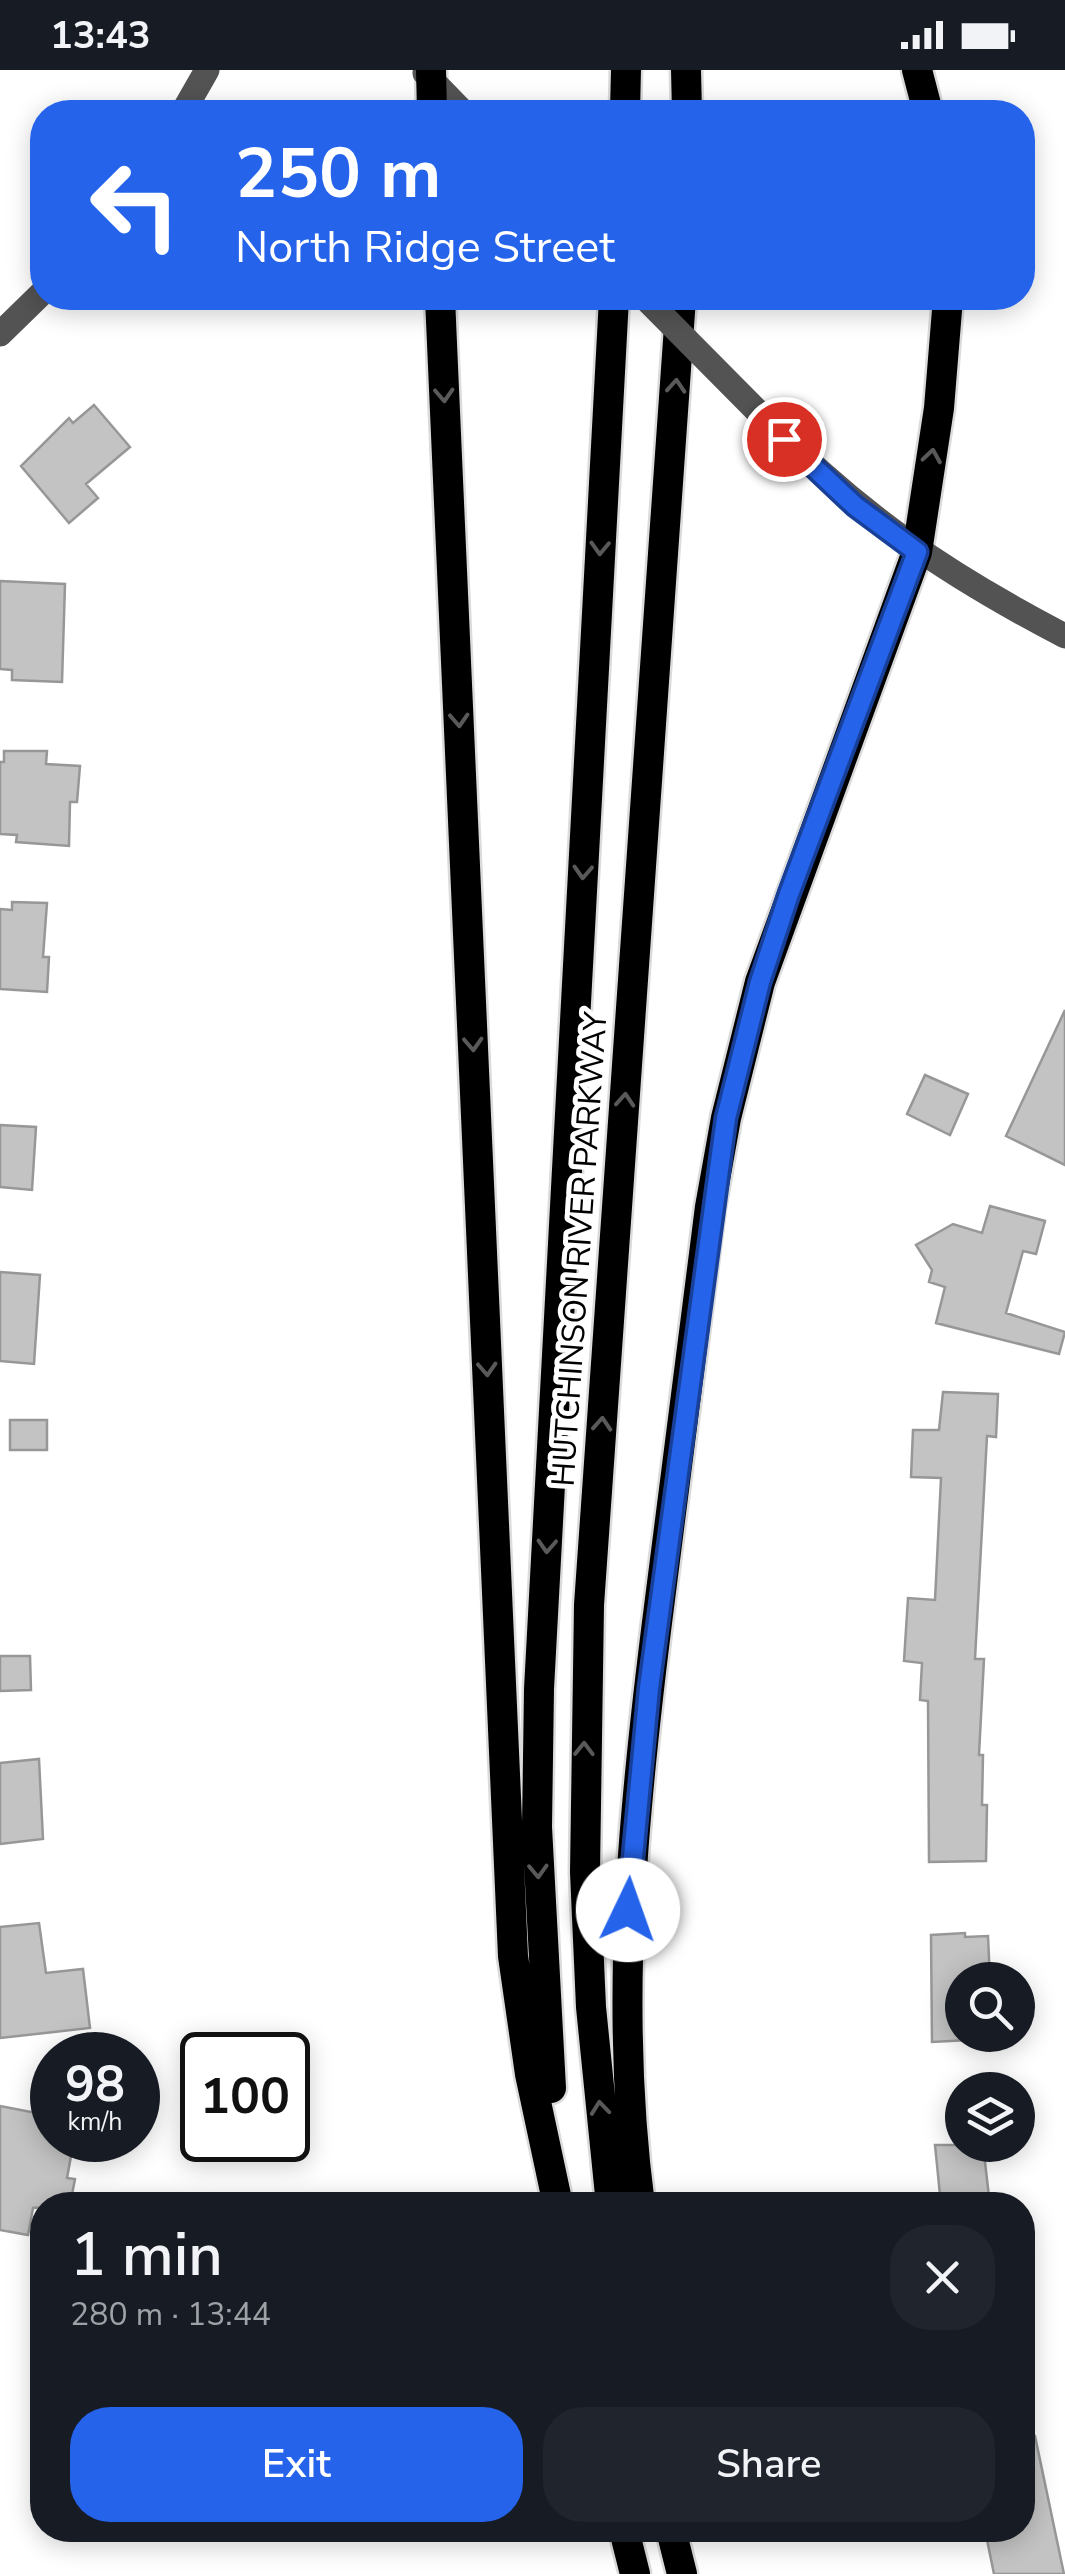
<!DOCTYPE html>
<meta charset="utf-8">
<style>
:root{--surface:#171b24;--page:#20242c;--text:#f1f3f6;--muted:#9ea1a6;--accent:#2563eb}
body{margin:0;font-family:"Nunito Sans",sans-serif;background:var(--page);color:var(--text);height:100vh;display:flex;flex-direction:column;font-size:38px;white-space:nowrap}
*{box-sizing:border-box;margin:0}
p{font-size:32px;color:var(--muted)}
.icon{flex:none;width:55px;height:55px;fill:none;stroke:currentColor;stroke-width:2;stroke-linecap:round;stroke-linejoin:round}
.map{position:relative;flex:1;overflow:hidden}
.sheet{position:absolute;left:30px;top:2122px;width:1005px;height:350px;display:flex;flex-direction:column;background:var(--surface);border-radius:40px;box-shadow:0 5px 25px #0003}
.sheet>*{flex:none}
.top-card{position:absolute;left:30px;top:30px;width:1005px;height:210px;border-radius:40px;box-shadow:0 5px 25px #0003;background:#2563eb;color:#fff;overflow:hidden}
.controls{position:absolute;left:945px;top:1892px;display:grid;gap:20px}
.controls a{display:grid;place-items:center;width:90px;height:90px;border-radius:50%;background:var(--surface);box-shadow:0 5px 25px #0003;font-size:50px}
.speed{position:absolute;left:30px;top:1962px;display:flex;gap:20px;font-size:50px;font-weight:700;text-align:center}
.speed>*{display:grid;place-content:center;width:130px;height:130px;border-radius:50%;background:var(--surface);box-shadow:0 5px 25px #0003;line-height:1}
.speed small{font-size:25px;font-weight:400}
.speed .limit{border:5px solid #111;border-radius:15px;background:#fff;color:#111}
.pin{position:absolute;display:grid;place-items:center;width:85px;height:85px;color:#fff;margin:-42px;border:5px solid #fff;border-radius:50%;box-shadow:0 2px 10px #0007}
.me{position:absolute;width:110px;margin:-55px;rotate:3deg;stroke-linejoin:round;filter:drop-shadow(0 0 8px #0008)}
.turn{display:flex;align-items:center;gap:35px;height:210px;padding:0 40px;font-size:45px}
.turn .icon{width:130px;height:130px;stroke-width:2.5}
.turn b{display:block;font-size:70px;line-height:85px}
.round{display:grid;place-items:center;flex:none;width:105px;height:105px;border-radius:40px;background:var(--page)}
.overview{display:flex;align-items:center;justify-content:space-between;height:170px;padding:0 40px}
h1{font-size:60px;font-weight:600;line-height:75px}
.action{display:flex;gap:20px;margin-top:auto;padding:20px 40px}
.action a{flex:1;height:115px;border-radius:40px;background:var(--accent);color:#fff;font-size:40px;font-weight:600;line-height:115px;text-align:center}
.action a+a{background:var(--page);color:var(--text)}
.status{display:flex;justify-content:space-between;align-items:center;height:70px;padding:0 50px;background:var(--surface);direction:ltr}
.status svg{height:28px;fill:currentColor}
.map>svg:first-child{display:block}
</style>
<div class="status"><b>13:43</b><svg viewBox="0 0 49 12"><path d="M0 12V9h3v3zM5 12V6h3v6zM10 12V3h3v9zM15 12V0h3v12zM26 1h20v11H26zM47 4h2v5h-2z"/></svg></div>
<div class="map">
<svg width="1065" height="2504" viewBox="0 0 1065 2504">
<rect width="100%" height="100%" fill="#fff"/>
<path fill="#c3c3c3" stroke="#979797" stroke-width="2.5" d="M94,335L130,377L86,414L98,428L69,453L21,396L69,348L73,353Z
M0,511L65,514L62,612L12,610V600L0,599Z
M4,681H47L46,694L80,696L77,732H70L69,776L16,772L17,765L0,764V692H4Z
M12,832L47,833L43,887H49L47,922L0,919V839L12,840Z
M1065,940V1095L1006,1066Z
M925,1005L968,1024L950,1065L907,1044Z
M0,1055L36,1057L32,1120L0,1117Z
M990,1136L1045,1151L1036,1184L1023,1181L1006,1243L1065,1262L1059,1284L936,1253L945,1217L929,1212L932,1200L916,1175L953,1154L982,1163Z
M0,1202L40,1205L34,1294L0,1291Z
M943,1322L998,1324L996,1367L987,1366L975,1589H984L979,1685H983L982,1735H987L986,1791L929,1792L928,1631L920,1630L922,1593L904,1591L908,1528L935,1530L941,1408L911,1407L913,1360H939Z
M10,1350H47V1380H10Z
M0,1586H30L31,1620L0,1621Z
M39,1689L43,1769L0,1774V1693Z
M39,1853L46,1903L83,1899L90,1958L0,1968V1857Z
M965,1863V1867L988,1866L990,1910H962V1965H988V1969L932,1972L931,1865Z
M0,2036L52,2046V2070H74L67,2108L75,2109L70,2135L33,2138L28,2165L0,2160Z
M935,2075H983L990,2135H941Z
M1035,2366L1064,2504H994L985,2460H1022V2367Z"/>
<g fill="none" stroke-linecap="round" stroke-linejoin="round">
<defs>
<path id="highway" d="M431,0L432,42
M686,0L687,42
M917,0L928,42
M625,42L626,0
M440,228L513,1886L530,2004L558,2135
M551,2018L537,1757L539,1619L614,228
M611,2135L591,1937L585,1802L589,1535L681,228
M640,2135C613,1932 634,1731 660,1529C676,1399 693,1268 710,1137L726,1048L760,912L917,482L939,338L948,228
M624,2460L635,2504
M671,2460L682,2504"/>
</defs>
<use href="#highway" stroke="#dbdbdb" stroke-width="35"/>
<path stroke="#535353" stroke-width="25" d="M425,3L463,42
M183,42L207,0
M0,264L42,223
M762,346C858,444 944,503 1065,566"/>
<use href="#highway" stroke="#000" stroke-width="30"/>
<path stroke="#535353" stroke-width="25" d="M645,228L762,346"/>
</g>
<defs><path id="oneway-chevron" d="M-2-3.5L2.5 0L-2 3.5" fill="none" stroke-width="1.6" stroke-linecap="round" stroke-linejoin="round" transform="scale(2.5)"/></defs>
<g stroke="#595959">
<use href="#oneway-chevron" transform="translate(676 316) rotate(-86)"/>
<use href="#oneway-chevron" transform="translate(444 325) rotate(87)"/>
<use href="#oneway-chevron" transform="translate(932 386) rotate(-81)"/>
<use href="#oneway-chevron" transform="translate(600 478) rotate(92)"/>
<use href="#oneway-chevron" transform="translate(459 650) rotate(87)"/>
<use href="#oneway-chevron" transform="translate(583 802) rotate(93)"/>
<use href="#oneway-chevron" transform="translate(473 974) rotate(87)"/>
<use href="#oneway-chevron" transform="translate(625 1030) rotate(-86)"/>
<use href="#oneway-chevron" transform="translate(487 1299) rotate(87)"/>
<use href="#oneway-chevron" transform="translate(602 1354) rotate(-86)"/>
<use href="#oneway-chevron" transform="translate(547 1476) rotate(93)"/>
<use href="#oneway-chevron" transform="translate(584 1679) rotate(-89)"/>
<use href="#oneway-chevron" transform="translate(538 1801) rotate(88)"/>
<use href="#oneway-chevron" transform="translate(600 2038) rotate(-96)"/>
</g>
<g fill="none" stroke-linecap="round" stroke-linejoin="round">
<defs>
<path id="route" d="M628,1840L649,1618L726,1048L760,912L789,824L917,482L855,436L784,369"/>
</defs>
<use href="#route" stroke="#184099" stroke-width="25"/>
<use href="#route" stroke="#2563eb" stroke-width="18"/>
</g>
<g text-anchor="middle" stroke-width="10" stroke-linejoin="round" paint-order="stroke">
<g font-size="32" fill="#000" stroke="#fff">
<text transform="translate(579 1179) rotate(-86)" y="11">HUTCHINSON RIVER PARKWAY</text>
</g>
</g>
</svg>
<div class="controls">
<a><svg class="icon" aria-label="search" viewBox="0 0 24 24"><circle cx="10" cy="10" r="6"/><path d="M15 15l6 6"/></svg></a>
<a><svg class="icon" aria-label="layers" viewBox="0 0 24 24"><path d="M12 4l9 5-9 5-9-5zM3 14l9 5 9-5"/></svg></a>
</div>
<div class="speed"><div>98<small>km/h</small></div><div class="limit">100</div></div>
<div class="pin" style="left:784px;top:369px;background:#d93025"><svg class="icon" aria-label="arrive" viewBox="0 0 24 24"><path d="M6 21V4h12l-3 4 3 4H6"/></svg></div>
<svg class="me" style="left:628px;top:1840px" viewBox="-20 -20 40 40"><circle r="19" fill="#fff"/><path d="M0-13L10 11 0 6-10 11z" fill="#2563eb"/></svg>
<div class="top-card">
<div class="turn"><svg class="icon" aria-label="left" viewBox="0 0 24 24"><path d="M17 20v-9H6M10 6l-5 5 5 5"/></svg><div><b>250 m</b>North Ridge Street</div></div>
</div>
<section class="sheet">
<div class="overview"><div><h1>1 min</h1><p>280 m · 13:44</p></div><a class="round"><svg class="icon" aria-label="close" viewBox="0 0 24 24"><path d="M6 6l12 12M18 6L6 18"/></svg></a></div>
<div class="action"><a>Exit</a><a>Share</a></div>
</section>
</div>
